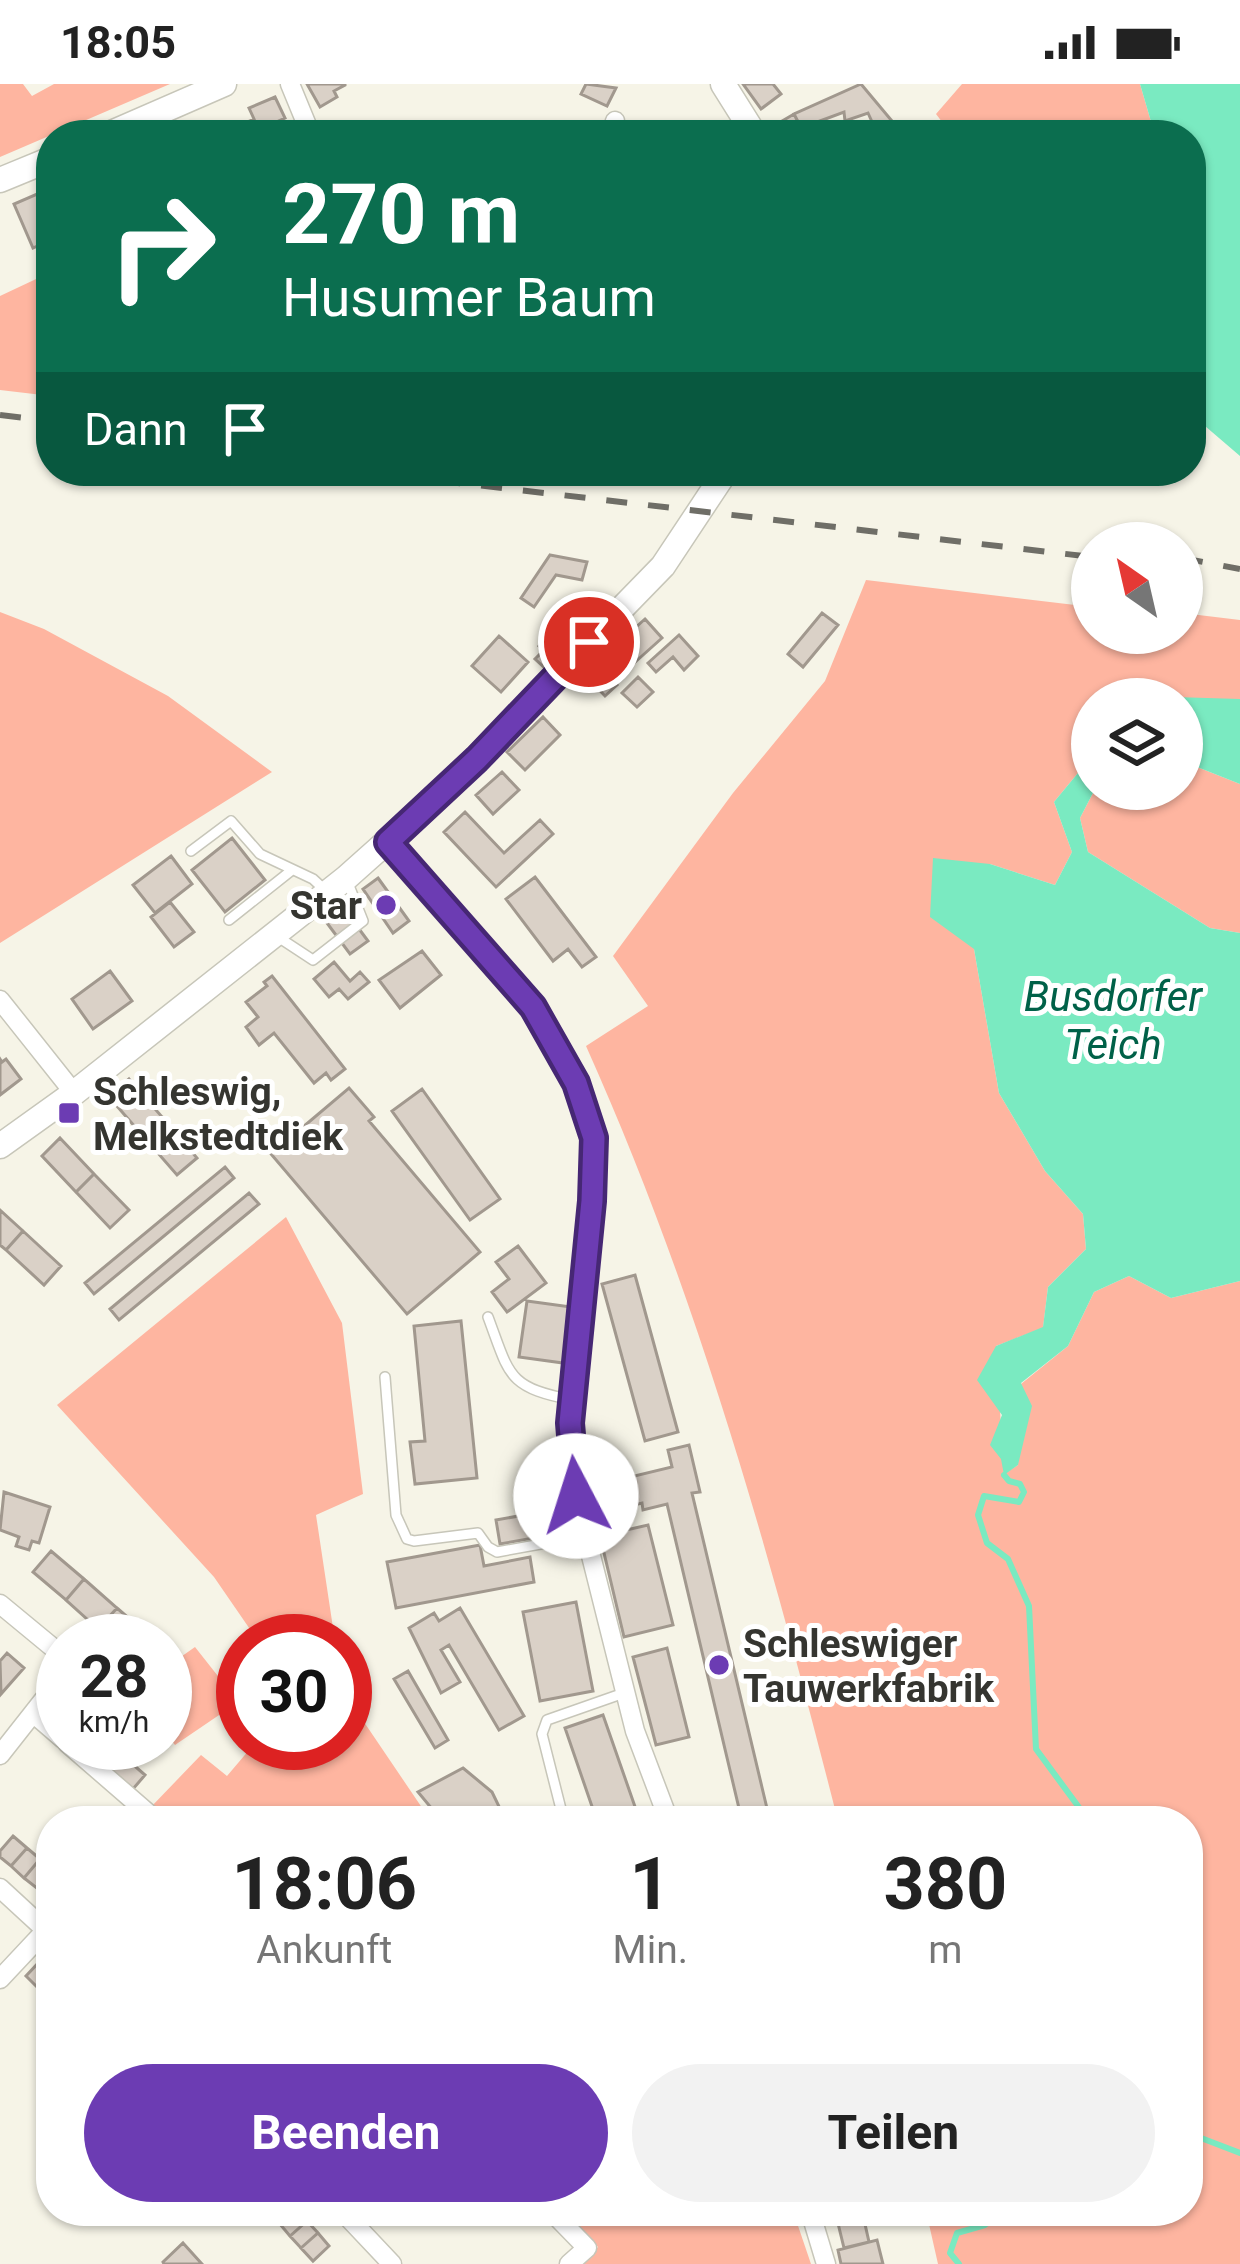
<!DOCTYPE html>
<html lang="de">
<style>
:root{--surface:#fff;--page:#f2f2f2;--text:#222;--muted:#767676;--accent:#6c3cb3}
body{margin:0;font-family:Roboto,sans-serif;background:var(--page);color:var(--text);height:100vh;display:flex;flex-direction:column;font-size:45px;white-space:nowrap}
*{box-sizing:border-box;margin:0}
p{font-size:39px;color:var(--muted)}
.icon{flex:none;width:66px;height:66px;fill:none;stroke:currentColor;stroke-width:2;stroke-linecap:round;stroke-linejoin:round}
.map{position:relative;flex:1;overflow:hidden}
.panel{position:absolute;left:36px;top:1722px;width:1167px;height:420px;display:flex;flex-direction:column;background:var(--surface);border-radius:48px;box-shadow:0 3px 9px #0004}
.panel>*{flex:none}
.top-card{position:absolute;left:36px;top:36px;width:1170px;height:366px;border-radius:48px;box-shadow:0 3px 9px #0004;background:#0b6e4f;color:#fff;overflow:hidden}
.needle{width:78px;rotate:326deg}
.buttons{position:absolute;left:1071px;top:438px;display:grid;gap:24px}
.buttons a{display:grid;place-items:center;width:132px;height:132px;border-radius:50%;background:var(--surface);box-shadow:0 3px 9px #0004;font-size:60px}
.speed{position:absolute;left:36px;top:1530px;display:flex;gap:24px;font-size:60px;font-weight:700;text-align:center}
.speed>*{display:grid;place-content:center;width:156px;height:156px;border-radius:50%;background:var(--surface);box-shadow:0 3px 9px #0004;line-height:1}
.speed small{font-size:30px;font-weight:400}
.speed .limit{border:18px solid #d22;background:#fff;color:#111}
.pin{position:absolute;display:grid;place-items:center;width:102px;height:102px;color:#fff;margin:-51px;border:6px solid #fff;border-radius:50%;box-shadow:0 3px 12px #0007}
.me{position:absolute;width:132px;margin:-66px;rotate:355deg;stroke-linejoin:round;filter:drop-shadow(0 0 9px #0008)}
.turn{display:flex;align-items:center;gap:42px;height:252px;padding:0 48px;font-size:54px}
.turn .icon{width:156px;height:156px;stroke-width:2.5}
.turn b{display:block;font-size:84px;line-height:102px}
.then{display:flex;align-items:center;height:114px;padding:0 48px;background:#0003;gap:24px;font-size:45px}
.eta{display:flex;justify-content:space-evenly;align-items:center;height:204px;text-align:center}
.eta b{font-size:72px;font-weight:700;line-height:84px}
.cta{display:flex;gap:24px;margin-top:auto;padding:24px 48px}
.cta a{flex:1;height:138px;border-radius:72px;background:var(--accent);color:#fff;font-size:48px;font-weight:700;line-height:138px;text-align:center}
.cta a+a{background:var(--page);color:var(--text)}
.status{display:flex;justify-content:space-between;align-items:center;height:84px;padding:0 60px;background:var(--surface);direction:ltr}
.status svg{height:33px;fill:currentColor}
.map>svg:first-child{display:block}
</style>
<div class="status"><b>18:05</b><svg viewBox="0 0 49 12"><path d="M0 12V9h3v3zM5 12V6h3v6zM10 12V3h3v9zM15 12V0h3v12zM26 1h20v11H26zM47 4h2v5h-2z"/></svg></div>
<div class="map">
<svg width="1240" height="2180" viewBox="0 0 1240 2180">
<rect width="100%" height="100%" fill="#f6f4e7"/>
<path fill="#feb5a0" d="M0,0H23L32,12L54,0H170L0,73Z
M962,0H1140L1152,41L1162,51H952L936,30Z
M51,188V312L0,306V212Z
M866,496L1092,523V549H1182V529L1240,536V615H1092V672L1054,718L1072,768L1055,801L990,780L974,865L999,1009L1045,1087L1083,1130L1086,1165L1048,1203L1043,1244L996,1262L1004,1390L1018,1381L1021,1300L1068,1262L1094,1208L1129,1192L1171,1214L1240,1197V2180H938L926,2127H1188V1737H838C771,1474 698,1211 586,962L648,922L613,872L733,709L825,597Z
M0,528L44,545L168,612L272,688L0,859Z
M1182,677L1240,700V849L1210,844L1088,768L1080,734L1095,705H1182Z
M286,1133L342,1239L363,1410L316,1431L335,1557H258L214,1493L57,1321Z
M195,1563L225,1601V1627L175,1661L165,1648V1584Z
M345,1610L431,1737H168L151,1723L201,1671L227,1692L255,1659H345Z
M562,2127H793L811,2180H581L598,2163Z"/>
<path fill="#7aeac1" d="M1140,0H1240V372L1191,330V51H1162L1152,41Z
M1141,612L1240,615V700L1182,677V615H1138Z
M1092,672V705H1095L1080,734L1088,768L1210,844L1240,849V1197L1171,1214L1129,1192L1094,1208L1068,1262L1021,1299L1032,1322L1018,1381L1004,1391L1001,1375L990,1361L1002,1331L977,1296L996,1262L1043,1243L1048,1203L1086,1165L1083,1130L1045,1087L999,1009L974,865L930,833L933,774L990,780L1055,801L1072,768L1054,718Z"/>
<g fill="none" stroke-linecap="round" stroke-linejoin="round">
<path stroke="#7aeac1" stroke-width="6" d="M1004,1391L1009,1397L1020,1400L1024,1408L1019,1418L984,1412L978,1431L987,1459L1008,1475L1029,1522L1036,1665L1089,1737
M1188,2049L1240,2069
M959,2180L950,2169L957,2149L985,2141L1002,2127"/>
</g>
<path fill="#dad1c7" stroke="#a1988e" stroke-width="3" d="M307,0H345V1L334,7L337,13L320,23Z
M586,0L616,4L607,22L581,10Z
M743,0H773L781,10L761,25Z
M861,0L902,49L878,51L868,29L845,37L844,28L801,44L794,30Z
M275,13L285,34L270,41L275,51H240L236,43L254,35L249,24Z
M794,30L805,51H769L767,46Z
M51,104V135L38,140L46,158L33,164L14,120Z
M550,471L587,478L582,496L556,491L534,523L521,514Z
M822,529L838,541L803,583L788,570Z
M645,535L662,554L633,580L616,561Z
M552,548L572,563L549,588L535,575L544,566L539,562Z
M679,551L698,572L684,586L673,573L656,588L648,579Z
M499,552L528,578L501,608L472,582Z
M598,580L617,601L605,612L586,592Z
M638,593L653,608L637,623L622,609Z
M543,633L560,651L525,686L507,668Z
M502,688L519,706L493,730L476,711Z
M465,728L504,769L540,736L553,750L496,803L444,748Z
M232,754L265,796L225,828L192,786Z
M171,772L192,800L155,829L133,801Z
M535,793L596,873L582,883L568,865L553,877L506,815Z
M378,794L409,837L393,849L363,805Z
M170,818L194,848L174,863L151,833Z
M342,822L368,857L350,870L324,835Z
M422,867L441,891L400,924L379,896Z
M334,878L350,897L360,888L369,898L348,915L339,905L329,913L314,895Z
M110,887L132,917L93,945L72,915Z
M272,892L345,985L331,996L326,989L314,999L274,949L259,961L246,943L258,933L246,918L267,902L264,898Z
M0,975L2,978L6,975L21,995L0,1011Z
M129,995L163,1034L143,1052L109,1013Z
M349,1004L374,1033L369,1037L480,1168L407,1230L271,1070Z
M422,1005L500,1115L470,1136L392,1027Z
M163,1034L197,1074L177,1091L143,1052Z
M60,1054L94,1090L76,1108L42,1072Z
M225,1083L234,1094L94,1210L85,1199Z
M94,1090L129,1126L110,1144L76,1108Z
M249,1109L259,1120L119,1236L110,1225Z
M0,1126L23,1147L6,1166L0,1161Z
M23,1147L61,1182L44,1201L6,1166Z
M518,1162L546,1199L507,1228L492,1208L509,1195L496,1178Z
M635,1191L678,1348L645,1357L602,1200Z
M527,1217L571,1223L563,1279L519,1273Z
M461,1237L477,1394L415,1400L410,1358L425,1357L414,1242Z
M689,1361L700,1408L692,1409L770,1737H742L667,1420L643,1426L642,1419L634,1421L626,1394L672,1383L668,1366Z
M4,1408L50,1423L39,1459L32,1457L29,1466L16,1462L19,1453L0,1446Z
M558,1425L562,1449L500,1460L496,1436Z
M648,1441L673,1541L624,1553L600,1452Z
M480,1461L484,1482L530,1473L534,1498L396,1524L387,1478Z
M51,1467L84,1495L66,1516L33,1488Z
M84,1495L117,1524L98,1545L66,1516Z
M576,1518L593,1607L540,1617L523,1528Z
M117,1524L149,1552L145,1557H112L98,1545Z
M460,1524L524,1632L499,1646L449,1561L441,1566L460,1598L441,1609L409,1544L434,1529L439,1537Z
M667,1564L689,1653L656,1661L633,1573Z
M7,1569L24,1584L1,1610L0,1577Z
M408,1587L448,1656L435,1664L394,1595Z
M603,1631L640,1737H597L565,1644Z
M95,1659H119L114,1664L145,1691L133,1705L89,1667Z
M463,1684L492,1708L506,1737H442L418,1708Z
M13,1752L27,1764L11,1782L0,1773V1767Z
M27,1764L40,1775L24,1794L11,1782Z
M40,1775L51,1784V1790L38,1805L24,1794Z
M41,1876L51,1891L38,1904L26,1892Z
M292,2127H298L307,2137L290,2152L279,2139Z
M835,2127H862L869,2158L844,2164Z
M307,2137L318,2149L301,2164L290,2152Z
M318,2149L329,2162L313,2177L301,2164Z
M877,2156L883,2180H841L838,2166Z
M183,2159L202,2180H164L163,2178Z"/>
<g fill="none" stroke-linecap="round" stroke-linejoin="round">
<defs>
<path id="lane" d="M191,767L231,737L260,770L313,795L327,808
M229,836L292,786
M278,853L313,876L363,837L346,794
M488,1233C510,1292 507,1303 572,1316
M385,1293L396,1431L407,1455L414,1457L478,1449L488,1463L497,1468L585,1452
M564,1737L542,1650L547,1636L624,1609"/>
<path id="street" d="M290,0L311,51
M612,51L615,37
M388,758L533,923L576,999L594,1054L592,1117L570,1339L576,1412L635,1647L669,1737
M0,916L74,1009
M0,1520L63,1572
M34,1630L63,1655
M67,1659L157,1737
M0,1671L63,1591
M0,1804L51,1851
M0,1895L46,1846
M342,2127L392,2180
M551,2127L587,2164L569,2180
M810,2127L826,2180"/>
<path id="secondary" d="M723,0L755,51
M107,51L224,0
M0,96L51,75
M0,1062L74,1009L346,794L447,704L663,482L726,387"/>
</defs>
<use href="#lane" stroke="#c7c6b9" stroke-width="12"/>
<use href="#street" stroke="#c7c6b9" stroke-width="21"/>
<use href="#secondary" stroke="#c7c6b9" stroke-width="27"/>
<use href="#lane" stroke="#fff" stroke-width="9"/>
<use href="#street" stroke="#fff" stroke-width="18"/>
<use href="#secondary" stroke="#fff" stroke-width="24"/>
<path stroke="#6f6e67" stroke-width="6" stroke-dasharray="21 21" stroke-linecap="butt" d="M0,331L51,337
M356,387L1092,473
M1182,474L1240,485"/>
</g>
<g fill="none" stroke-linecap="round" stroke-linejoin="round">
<defs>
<path id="route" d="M576,1412L570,1339L592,1117L594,1054L576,999L533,923L388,758L477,675L589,558"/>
</defs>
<use href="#route" stroke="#462774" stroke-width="30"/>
<use href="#route" stroke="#6c3cb3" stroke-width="21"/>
</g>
<g fill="#6c3cb3" stroke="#fff" stroke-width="4.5">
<circle cx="386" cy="821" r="12"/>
<rect x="57" y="1017" width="24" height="24" rx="6"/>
<circle cx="719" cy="1581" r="12"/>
</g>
<g text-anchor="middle" stroke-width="10" stroke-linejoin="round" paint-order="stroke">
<g font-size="39" font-weight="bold" fill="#353530" stroke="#fff" text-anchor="start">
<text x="362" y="835" text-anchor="end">Star</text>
<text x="93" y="1021">Schleswig,<tspan x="93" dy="45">Melkstedtdiek</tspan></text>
<text x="743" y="1573">Schleswiger<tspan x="743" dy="45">Tauwerkfabrik</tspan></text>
</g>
<g font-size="42" font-style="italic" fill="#006148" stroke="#fff">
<text x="1113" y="927">Busdorfer<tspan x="1113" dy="48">Teich</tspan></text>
</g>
</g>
</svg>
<div class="buttons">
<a><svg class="needle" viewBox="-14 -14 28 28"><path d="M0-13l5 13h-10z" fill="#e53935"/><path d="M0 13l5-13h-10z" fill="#767676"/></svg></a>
<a><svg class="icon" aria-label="layers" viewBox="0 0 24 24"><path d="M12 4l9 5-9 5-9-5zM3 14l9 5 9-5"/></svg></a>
</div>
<div class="speed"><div>28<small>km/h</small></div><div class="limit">30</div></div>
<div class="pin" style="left:589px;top:558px;background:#d93025"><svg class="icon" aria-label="arrive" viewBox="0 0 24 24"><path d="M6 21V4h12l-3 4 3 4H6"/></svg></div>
<svg class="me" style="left:576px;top:1412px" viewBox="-20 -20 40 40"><circle r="19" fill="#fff"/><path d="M0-13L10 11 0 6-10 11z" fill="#6c3cb3"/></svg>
<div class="top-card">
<div class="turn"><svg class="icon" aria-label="right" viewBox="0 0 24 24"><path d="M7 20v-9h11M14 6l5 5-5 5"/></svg><div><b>270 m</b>Husumer Baum</div></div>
<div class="then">Dann<svg class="icon" aria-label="arrive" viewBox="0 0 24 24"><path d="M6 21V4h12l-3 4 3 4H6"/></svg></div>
</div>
<section class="panel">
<div class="eta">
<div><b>18:06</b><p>Ankunft</p></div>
<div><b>1</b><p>Min.</p></div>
<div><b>380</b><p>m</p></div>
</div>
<div class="cta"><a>Beenden</a><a>Teilen</a></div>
</section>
</div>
